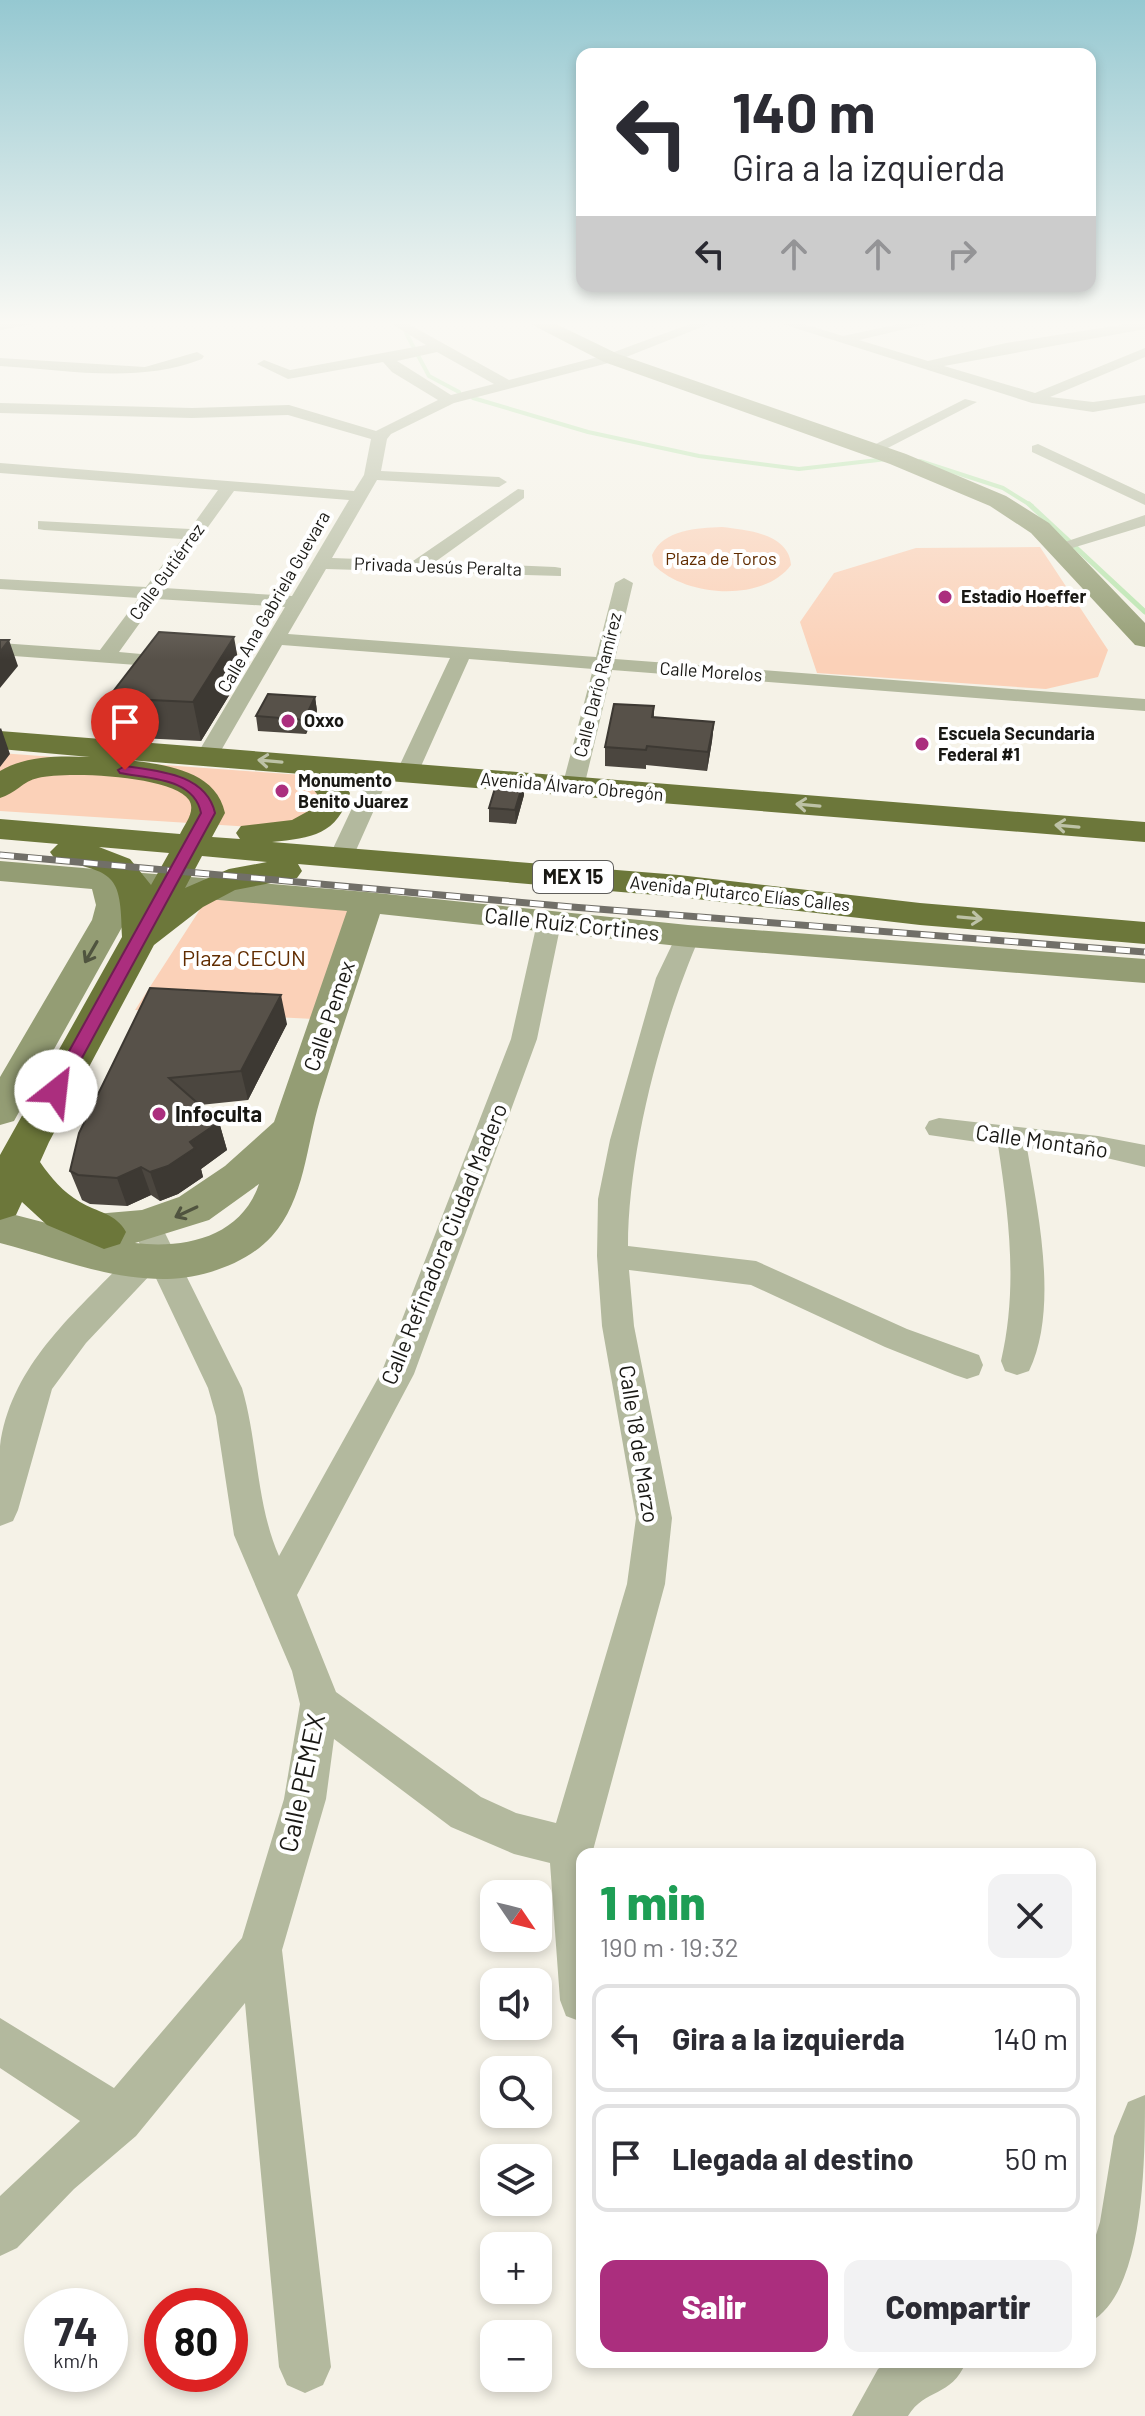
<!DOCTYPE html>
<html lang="es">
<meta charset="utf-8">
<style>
:root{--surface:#fff;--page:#f2f2f3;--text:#2b2b33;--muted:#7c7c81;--line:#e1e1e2;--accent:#ab2e7e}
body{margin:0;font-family:Barlow,sans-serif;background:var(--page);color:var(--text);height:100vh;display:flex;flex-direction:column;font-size:30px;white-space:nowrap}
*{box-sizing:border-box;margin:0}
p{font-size:26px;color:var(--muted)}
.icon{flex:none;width:44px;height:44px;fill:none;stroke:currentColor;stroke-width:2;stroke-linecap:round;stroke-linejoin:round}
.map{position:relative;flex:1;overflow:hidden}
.side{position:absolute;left:576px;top:1848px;width:520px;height:520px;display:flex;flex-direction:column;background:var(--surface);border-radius:16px;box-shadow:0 4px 12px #0003}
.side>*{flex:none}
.guide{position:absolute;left:576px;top:48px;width:520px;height:244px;border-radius:16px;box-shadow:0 4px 12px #0003;background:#fff;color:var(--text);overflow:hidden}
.needle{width:52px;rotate:125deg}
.tools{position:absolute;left:480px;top:1880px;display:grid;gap:16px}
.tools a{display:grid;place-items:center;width:72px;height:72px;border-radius:16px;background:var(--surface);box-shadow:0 4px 12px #0003;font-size:40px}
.speed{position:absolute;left:24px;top:2288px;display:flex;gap:16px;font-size:40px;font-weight:700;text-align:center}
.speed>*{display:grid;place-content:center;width:104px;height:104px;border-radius:50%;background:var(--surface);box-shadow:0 4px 12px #0003;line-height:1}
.speed small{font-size:20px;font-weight:400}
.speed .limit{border:12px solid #d22;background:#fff;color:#111}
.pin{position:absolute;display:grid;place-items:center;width:68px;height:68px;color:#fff;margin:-82px -34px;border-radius:50% 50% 50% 0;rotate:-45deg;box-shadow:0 0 8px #0007}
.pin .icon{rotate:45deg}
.me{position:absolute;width:88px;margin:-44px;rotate:29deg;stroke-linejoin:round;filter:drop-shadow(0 0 6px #0008)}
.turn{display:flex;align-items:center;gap:28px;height:168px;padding:0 24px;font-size:36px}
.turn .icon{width:104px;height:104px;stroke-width:2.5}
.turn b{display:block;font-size:56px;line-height:68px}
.lanes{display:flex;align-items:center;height:76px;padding:0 24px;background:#0003;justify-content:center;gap:40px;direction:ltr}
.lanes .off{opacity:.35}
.round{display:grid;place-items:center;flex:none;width:84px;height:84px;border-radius:16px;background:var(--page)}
.overview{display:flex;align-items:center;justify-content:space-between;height:136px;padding:0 24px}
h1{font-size:48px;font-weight:800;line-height:60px;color:#1e9e55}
.button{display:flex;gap:16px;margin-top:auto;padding:16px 24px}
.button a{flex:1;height:92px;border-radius:16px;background:var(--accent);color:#fff;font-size:32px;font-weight:800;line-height:92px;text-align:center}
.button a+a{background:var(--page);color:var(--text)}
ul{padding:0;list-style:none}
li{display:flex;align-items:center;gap:24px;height:108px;margin:0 16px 12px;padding:0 8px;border:4px solid var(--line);border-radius:16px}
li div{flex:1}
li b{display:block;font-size:30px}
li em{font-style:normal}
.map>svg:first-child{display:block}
</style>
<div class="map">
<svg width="1145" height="2416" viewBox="0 0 1145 2416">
<rect width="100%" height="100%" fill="#f5f2e7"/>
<path fill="#fbd1b8" d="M722,527C748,530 789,534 791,565C763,603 685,597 654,565L652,555C664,529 697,528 722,527Z
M1040,547L1108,650L1098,677L1046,689L817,673L800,622L834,573L916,548Z
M0,753L302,775L317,784L322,810L282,829L0,811Z
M208,897L353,910L314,1019L135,1010Z"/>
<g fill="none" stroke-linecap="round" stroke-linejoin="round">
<path stroke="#bae5af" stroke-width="4" d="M410,321L406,333L429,376L459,392
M473,398L588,432L699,456L799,469L887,459
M920,461L1003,488L1032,506"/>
<path stroke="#bae5af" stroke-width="5" d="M1029,504L1145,612"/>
<path fill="#b3b99e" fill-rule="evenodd" d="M50,321L0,330V322Z
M387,321H403L509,380L606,355L698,321H717L616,361L454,403L391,434L387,439L381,471L499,477L507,482L499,487L377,480L332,558L413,561L518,489L524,490V498L435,562L555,567L561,568V576L326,569L288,634L596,657L615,583L624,578L633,583L615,659L1145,699V711L612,670L584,787L573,794L562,787L593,669L469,659L418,773L407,780L396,773L450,658L282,645L215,761H199L196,756L285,607L157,599L119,652L185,658L188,662L178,668L0,655V643L100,650L139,598L0,589V579L146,587L182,539L44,530L38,529V521L190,529L218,490L0,473V463L354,491L364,475L371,439L288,415L192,418L0,413V403L192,408L289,405L376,431L438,400L392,372L383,362L288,379L257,364L264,360L290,370L426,345ZM437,352L494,384L451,395L397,361ZM234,491L349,500L292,596L164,588Z
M773,321H794L843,336L912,321H939L859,340L928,361L1006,343L1145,321V329L944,366L1035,393L1145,348V357L1050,397L1093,402L1145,395V403L1093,412L1032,403Z
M197,352L204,356L202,359C138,384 68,370 0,366V358L145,367Z
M965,399L977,402L878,453L864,450Z
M1038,444L1145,494V505L1032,452V446Z
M1145,515V526L1059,552L1050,547Z
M380,765L391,772L353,857L349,862H333L329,857L369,772Z
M549,915L561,923L537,1039L414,1374L297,1595L336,1692L481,1797L516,1813L556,1823L627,1584L636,1518L602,1326L597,1256L598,1199L610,1140L656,978L679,930H697L700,936C662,1023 628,1151 628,1246L756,1261L907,1329L979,1355L983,1365L979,1375L967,1379L955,1375L885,1347L751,1285L629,1270L634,1326L672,1518L665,1584L592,1854H582V2022L566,2016L560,2000L550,1863L514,1854L451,1827L334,1739L326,1799L282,1950L331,2367L323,2385L305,2393L287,2385L279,2367L245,2003L136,2136L74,2189L17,2248L0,2256V2196L80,2121L0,2068V2018L114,2088L242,1938L284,1799L300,1704L292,1671L234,1535L216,1416L208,1388L153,1272L86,1343L52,1389L18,1510L13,1521L0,1526C0,1500 0,1472 0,1446C11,1362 80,1309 134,1251L142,1249L132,1227L136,1219L147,1215L158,1219L242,1388C258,1442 256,1504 279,1556L382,1371L511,1039L537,923Z
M939,1118L1098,1136L1145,1145V1167L1098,1156L1027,1148C1038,1213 1059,1309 1029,1371L1017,1375L1005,1371L1001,1361C1018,1288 1009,1218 998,1145L929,1135L925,1128L929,1121Z
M1145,2095C1145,2160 1145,2292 1090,2322V2254L1100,2222L1114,2136L1128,2102Z
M889,2362H966C951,2398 925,2388 908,2416H852L878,2369Z"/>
<path fill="#949d74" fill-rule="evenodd" d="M525,321H550L618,354L906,454L1006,496L1049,523L1145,623V647L1135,645L1031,533L990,506L890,464L604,362Z
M0,861L367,892L688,925L1145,959V983L688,947L380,914C360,976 339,1037 320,1100C306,1146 305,1199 272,1236C247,1264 203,1278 167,1279C109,1280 55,1257 0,1243V1211L54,1225L57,1220L72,1216L142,1210L179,1197L225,1166L274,1122L347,911L126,892L130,905L126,920L14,1121L0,1125V1077L92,920L96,905L92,889L0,881ZM259,1184C241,1237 185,1249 135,1243L209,1220Z"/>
<path fill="#6c773a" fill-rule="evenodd" d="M0,731L1145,822V842L338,777L350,793C337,835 312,838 272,842L679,875L920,903L1145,922V944L920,925L679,897L298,864L302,871L297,878L235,890L203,907L154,945L49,1142L40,1162C51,1178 63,1192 80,1202C97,1212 117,1214 126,1232L120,1244L104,1249L47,1225L22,1202L16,1215L0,1220V1155L122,937C121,871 114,874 55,859L50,852L58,844L0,839V819L180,834C185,824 196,811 189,800C172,775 65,771 38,778C23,781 15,794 0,798V771C27,755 60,756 90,757L0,749ZM129,760L301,774L317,794L312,809L292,820L241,826L236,833L240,839L212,837L225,813C216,770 165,765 129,760ZM99,847L169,853L151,885L130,859ZM202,856L267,862L229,869L185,888Z"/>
<defs>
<path id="rail" d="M0,855L572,907L1145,952"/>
</defs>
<use href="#rail" stroke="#716f68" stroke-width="7"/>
<use href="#rail" stroke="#fff" stroke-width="5" stroke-dasharray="14" stroke-linecap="butt"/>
</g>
<path fill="#4b463f" d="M241,676L201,741L119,737L108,698Z
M315,697L317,711L306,734L258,731L256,716Z
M654,706V717L714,722L712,741L707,771L646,765V769L605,766V747Z
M524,780V795L516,824L489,822V808Z
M150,988L287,1024L248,1100L200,1105L219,1122L227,1150L201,1169L203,1177L178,1194L160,1201L151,1195L127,1206L90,1204L82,1200L70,1171Z"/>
<path fill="#3d3933" d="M234,637L241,676L201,741L193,702Z
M9,640L18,666L0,688V652Z
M315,697L317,711L306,734L304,720Z
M714,722L712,741L707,771L708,752Z
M1,728L10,754L0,767V729Z
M524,780V795L516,824L515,810Z
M281,995L287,1024L248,1100L241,1071Z
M219,1122L227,1150L201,1169L203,1177L178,1194L160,1201L150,1172Z
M141,1167L151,1195L127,1206L117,1178Z"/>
<path fill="#575149" stroke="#3d3933" stroke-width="2" d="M159,632L234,637L193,702L108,698Z
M0,640H9L0,652Z
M268,694L315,697L304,720L256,716Z
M614,704L654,706L652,717L714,722L708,752L647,746L646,750L605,747Z
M498,778L524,780L515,810L489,808Z
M150,988L281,995L241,1071L169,1078L219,1122L190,1142L195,1148L168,1166L150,1172L141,1167L117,1178L78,1175L70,1171L79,1133Z"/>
<defs><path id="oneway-shaft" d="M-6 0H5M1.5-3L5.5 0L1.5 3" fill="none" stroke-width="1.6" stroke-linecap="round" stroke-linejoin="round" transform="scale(2)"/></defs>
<g stroke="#bdc2a6">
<use href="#oneway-shaft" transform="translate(270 761) rotate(-175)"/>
<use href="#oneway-shaft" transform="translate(808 805) rotate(-175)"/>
<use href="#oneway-shaft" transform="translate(1067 826) rotate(-175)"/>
<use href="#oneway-shaft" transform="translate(970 918) rotate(5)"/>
</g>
<g stroke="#50543f">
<use href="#oneway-shaft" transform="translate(91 952) rotate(120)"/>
<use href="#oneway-shaft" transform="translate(186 1212) rotate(155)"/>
</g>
<linearGradient id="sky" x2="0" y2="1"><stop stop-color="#95c8d1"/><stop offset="0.49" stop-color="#faf9f4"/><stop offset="1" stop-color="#faf9f4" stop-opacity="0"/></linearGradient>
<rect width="1145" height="660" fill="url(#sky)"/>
<path fill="#ab2e7e" stroke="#6f1e52" stroke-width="2" d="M125,766C159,771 206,774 215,813L64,1091L56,1097L47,1091L201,813C194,778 150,779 120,773L118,770Z"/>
<g fill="#ab2e7e" stroke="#fff" stroke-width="3">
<circle cx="945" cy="597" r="8"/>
<circle cx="288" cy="721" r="8"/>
<circle cx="922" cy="744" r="8"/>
<circle cx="282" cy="791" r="8"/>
<circle cx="159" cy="1114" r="8"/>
</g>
<g text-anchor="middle" stroke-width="8" stroke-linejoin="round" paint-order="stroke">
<g font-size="18" fill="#612c00" stroke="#fff">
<text x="721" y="565">Plaza de Toros</text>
</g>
<g font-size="18" fill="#191814" stroke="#fff">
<text transform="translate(438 567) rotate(2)" y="6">Privada Jesús Peralta</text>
<text transform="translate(167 572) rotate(-54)" y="6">Calle Gutiérrez</text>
<text transform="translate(274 602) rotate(-60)" y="6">Calle Ana Gabriela Guevara</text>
<text transform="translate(711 672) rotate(4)" y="6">Calle Morelos</text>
<text transform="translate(598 685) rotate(-76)" y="6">Calle Darío Ramírez</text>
<text transform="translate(572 787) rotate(5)" y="6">Avenida Álvaro Obregón</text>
<text transform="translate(740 894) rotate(6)" y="6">Avenida Plutarco Elías Calles</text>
</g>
<g font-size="18" font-weight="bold" fill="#191814" stroke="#fff" text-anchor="start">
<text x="961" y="603">Estadio Hoeffer</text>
<text x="304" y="727">Oxxo</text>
<text x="938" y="740">Escuela Secundaria<tspan x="938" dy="21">Federal #1</tspan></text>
<text x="298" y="787">Monumento<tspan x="298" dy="21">Benito Juarez</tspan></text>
</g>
<rect fill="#fff" stroke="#5e5d5a" stroke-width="2" x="533" y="861" width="80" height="32" rx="6"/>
<g font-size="20" font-weight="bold" fill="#191814">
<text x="573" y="884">MEX 15</text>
</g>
<g font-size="22" fill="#191814" stroke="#fff">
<text transform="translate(572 924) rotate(6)" y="8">Calle Ruíz Cortines</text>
<text transform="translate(329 1016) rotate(-71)" y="8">Calle Pemex</text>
<text transform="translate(1042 1141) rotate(8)" y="8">Calle Montaño</text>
<text transform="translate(444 1244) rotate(-68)" y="8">Calle Refinadora Ciudad Madero</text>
<text transform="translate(639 1444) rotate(81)" y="8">Calle 18 de Marzo</text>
</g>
<g font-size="22" fill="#612c00" stroke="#fff">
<text x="244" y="966">Plaza CECUN</text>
</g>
<g font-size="22" font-weight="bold" fill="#191814" stroke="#fff" text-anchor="start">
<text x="175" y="1122">Infoculta</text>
</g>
<g font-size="26" fill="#191814" stroke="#fff">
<text transform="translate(302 1783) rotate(-78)" y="9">Calle PEMEX</text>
</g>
</g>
</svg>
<div class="tools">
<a><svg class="needle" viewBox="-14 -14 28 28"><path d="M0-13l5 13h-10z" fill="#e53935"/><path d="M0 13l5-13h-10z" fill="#7c7c81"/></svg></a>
<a><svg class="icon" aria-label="sound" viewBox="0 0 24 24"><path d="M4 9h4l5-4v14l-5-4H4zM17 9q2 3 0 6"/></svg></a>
<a><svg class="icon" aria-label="search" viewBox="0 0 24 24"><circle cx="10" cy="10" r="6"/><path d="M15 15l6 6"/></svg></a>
<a><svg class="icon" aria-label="layers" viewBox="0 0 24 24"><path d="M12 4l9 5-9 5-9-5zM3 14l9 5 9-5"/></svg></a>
<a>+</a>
<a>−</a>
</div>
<div class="speed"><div>74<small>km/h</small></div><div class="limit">80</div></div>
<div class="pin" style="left:125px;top:770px;background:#d93025"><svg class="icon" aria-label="arrive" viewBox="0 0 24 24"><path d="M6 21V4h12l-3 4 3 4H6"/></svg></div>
<svg class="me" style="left:56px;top:1091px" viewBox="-20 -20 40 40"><circle r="19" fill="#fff"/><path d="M0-13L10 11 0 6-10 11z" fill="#ab2e7e"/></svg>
<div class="guide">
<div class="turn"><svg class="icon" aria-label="left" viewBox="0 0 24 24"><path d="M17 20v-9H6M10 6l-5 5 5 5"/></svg><div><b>140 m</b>Gira a la izquierda</div></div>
<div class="lanes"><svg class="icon" aria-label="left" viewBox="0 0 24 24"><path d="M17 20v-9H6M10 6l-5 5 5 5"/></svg><svg class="icon off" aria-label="ahead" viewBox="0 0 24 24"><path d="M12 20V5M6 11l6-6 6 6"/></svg><svg class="icon off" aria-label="ahead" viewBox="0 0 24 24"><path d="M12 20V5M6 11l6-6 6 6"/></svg><svg class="icon off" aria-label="right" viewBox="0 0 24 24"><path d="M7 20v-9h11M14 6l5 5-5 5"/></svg></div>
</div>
<section class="side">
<div class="overview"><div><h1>1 min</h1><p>190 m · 19:32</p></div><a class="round"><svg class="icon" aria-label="close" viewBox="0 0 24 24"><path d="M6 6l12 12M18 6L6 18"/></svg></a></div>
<ul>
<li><svg class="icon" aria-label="left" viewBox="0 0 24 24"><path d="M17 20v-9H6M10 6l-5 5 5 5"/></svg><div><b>Gira a la izquierda</b></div><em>140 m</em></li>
<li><svg class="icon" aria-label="arrive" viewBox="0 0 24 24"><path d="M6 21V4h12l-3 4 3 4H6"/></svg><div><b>Llegada al destino</b></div><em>50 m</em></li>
</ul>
<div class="button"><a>Salir</a><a>Compartir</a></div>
</section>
</div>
